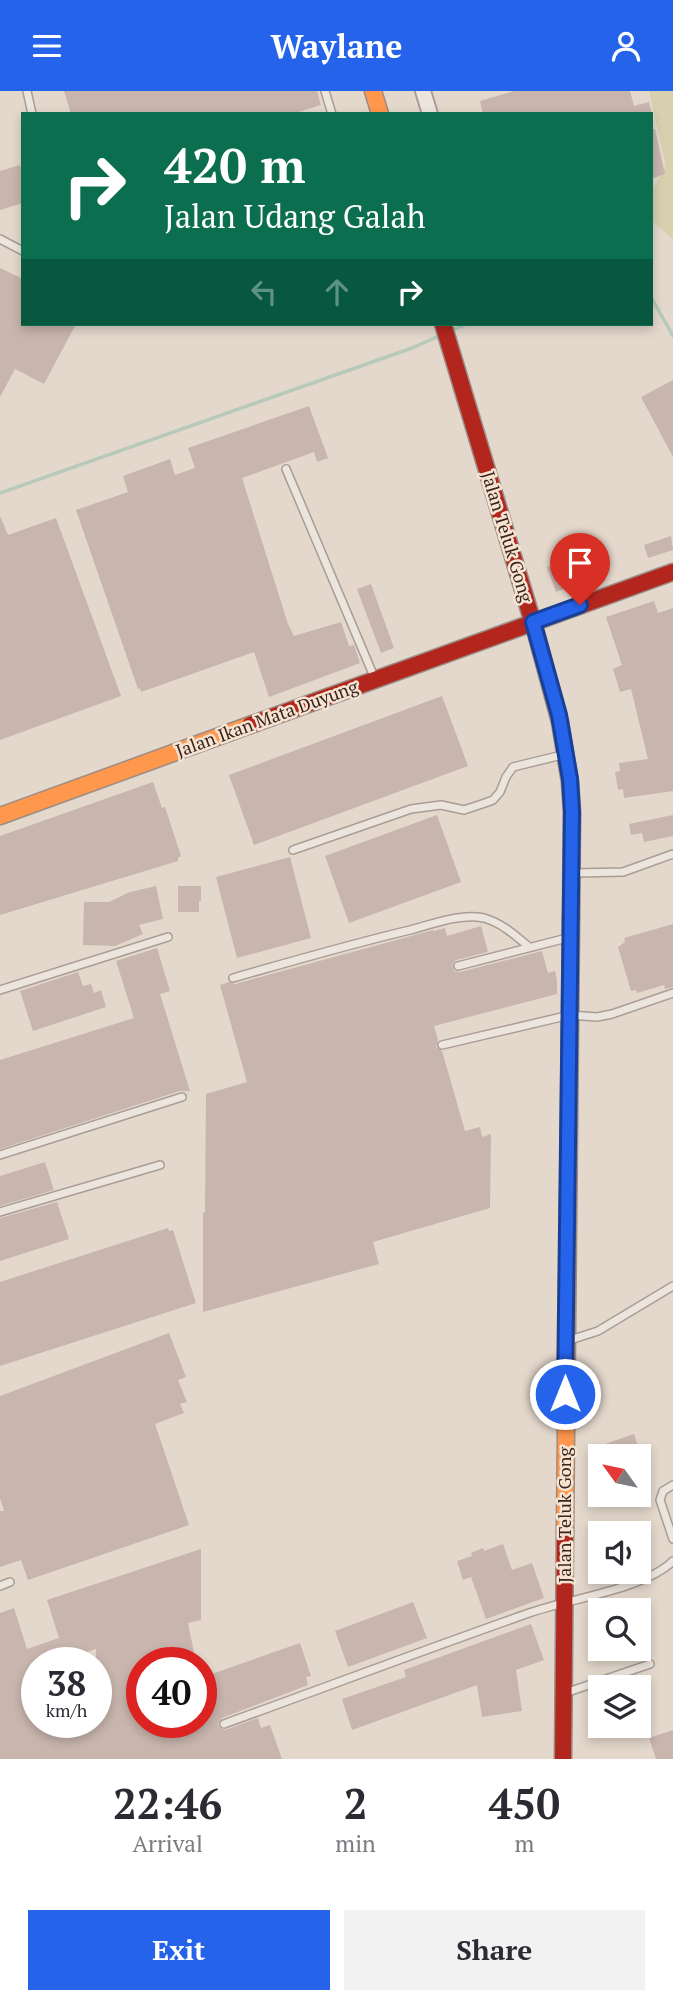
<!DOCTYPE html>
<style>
:root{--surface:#fff;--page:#f2f2f3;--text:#2b2b33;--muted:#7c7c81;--accent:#2563eb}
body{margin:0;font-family:"PT Serif",serif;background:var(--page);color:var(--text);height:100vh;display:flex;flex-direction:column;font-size:26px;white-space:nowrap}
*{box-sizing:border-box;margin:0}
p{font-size:23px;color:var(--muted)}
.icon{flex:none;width:38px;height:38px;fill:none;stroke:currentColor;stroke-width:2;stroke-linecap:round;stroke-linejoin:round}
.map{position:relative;height:1668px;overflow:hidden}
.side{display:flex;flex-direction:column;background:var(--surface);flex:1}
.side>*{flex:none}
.banner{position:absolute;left:21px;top:21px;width:632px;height:214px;border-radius:0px;box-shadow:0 4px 10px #0003;background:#0b6e4f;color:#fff;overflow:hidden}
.needle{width:46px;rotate:303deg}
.buttons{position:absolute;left:588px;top:1353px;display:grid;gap:14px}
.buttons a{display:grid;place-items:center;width:63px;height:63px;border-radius:0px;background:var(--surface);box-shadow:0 4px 10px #0003;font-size:35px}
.speed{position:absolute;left:21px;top:1556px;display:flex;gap:14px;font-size:35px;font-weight:700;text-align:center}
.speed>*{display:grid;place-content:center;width:91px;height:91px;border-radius:50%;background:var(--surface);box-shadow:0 4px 10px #0003;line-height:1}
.speed small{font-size:18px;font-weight:400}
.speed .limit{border:10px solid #d22;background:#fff;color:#111}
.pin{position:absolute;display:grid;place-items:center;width:60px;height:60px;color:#fff;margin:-72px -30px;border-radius:50% 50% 50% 0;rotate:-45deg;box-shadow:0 0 7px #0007}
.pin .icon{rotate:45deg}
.me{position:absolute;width:77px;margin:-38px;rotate:0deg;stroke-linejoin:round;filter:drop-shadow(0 0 5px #0008)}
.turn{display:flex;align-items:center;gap:24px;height:147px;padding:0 28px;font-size:32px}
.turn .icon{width:91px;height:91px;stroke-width:2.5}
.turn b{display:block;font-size:49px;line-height:60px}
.lanes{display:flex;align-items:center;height:66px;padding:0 28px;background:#0003;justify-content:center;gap:35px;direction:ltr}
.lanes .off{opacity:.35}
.eta{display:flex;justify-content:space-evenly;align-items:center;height:119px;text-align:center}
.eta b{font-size:42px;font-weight:600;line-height:49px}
.cta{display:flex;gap:14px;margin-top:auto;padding:14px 28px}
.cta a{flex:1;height:80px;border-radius:0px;background:var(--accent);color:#fff;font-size:28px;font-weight:600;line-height:80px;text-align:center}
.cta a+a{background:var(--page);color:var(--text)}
header{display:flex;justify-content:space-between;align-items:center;height:91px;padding:0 28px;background:var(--accent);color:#fff;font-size:32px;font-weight:600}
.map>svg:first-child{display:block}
</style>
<header><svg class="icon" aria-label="menu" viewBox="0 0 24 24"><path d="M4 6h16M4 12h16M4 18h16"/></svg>Waylane<svg class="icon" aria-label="person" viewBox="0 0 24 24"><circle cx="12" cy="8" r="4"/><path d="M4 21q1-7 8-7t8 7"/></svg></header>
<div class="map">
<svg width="673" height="1668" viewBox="0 0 673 1668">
<rect width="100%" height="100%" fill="#e4d8cc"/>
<path fill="#d8cfae" d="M649,0H673V148L651,129V101L666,75Z"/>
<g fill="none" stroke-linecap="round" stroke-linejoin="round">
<path stroke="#b7c9ba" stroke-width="3.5" d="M651,206L673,245
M452,239L467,233
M0,402L412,257L439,245"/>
</g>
<path fill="#c8b5ad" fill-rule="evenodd" d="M64,0H317L321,14L292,23H71Z
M514,0H630L634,15L649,11L652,23H483L480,10Z
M651,38H655L665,83L651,88Z
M20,74L23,84V112L0,119V80Z
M0,177L23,188V233H76L44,293L15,278L0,306Z
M673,289V366L641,306Z
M309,315L328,367L317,371L314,361L242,387L288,533L294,545L341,531L349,555L354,554L360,572L269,606L254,561L141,601L140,597L138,598L76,419L128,401L123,385L170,368L175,384L195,377L188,357Z
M0,425L8,444L56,427L121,605L0,649Z
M671,445L673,459L648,467L644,454Z
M601,456L610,480L556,501L547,476Z
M371,493L394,557L381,562L357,498Z
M654,510L658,522L673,517V700L624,707L623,698L618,699L615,681L620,680L619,672L648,668L631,598L620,601L613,578L622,574L606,526Z
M442,605L468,675L254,754L229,684Z
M153,691L162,717L165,716L181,765L178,767V770L0,824V745Z
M437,724L461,791L349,832L325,765Z
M673,724V745L644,751L642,742L631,744L629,733Z
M290,766L311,847L237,867L216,786Z
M156,795L163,828L139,834L143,843L115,855L83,854L84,811H109L130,801Z
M178,795H201V810H199V821H178Z
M673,833V896L665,898L664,894L637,902L636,899L631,900L618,856L625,851L624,847Z
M481,835L488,861L456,869L452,874L454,880L460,881L542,860L548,882L555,880L557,890V903L434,935L438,949L436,956L442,960L465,1040L480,1036L482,1046L491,1043L490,1117L373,1151L379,1173L203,1221V1122L205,1121L206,1003L247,991L220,894L229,891L235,893L433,839L434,840L445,837L447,845Z
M157,857L170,900L160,903L190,1000H180L0,1058V969L134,927L116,870Z
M78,881L83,895L91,893L94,902L101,899L106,916L33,940L20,900Z
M45,1071L54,1099L0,1115V1085Z
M57,1111L69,1148L0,1170V1127Z
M168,1137L169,1140L173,1139L196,1212L0,1275V1191Z
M169,1242L186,1286L178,1289L187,1311L180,1313L184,1322L155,1333L189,1434L28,1489L21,1469L0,1476V1420H4L0,1407V1305Z
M634,1343L641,1365H600V1395H595L590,1373L589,1355L602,1354Z
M503,1453L512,1479L532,1472L544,1507L486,1528L471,1486L463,1489L457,1470L472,1465L471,1462L483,1457L484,1460Z
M201,1458V1529L188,1532L196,1572H142V1631H202L203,1586L300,1552L311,1585L306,1586L308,1594L222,1627L218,1633L220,1637L225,1639L258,1627L261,1637L270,1634L282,1668H0V1522L14,1517L27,1558L59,1547L47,1509ZM96,1558V1631H37V1572H62L61,1569Z
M413,1511L427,1547L348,1576L335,1540Z
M531,1533L544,1569L516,1579L522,1620L482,1626L477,1594L352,1639L342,1608L406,1586L404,1579Z
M673,1639V1668H656L649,1647Z"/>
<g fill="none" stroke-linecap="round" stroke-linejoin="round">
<defs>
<path id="lane" d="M27,0L32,23
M325,0L332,23
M0,148L23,160
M286,378L375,588
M293,759L411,718L441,714L464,719L485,712L493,709L500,701L506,686L513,676L562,664
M576,782L623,781L673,763
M458,875L567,847
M233,887C292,870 351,853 410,839C433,833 460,822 484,827C502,832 516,845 529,856
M0,899L168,846
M442,954L570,924L597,926L612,923L673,902
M0,1064L182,1006
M0,1121L160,1074
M570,1249L598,1240L673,1195
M673,1394L663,1400L660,1409L673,1448
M0,1495L10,1491
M565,1602L650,1573
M224,1633C326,1596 427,1558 529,1522C568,1508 645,1498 673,1470"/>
<path id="street" d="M423,0L430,23"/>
<path id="slow" d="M373,0L380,23
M0,725L250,634
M565,1440L571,828"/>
<path id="jam" d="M443,233L536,542L560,631L570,691L572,721L571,828
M250,634L673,481
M563,1668L565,1440"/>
</defs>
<use href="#lane" stroke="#a99d95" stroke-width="10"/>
<use href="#street" stroke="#a99d95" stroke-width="18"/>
<use href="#slow" stroke="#998d85" stroke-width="19"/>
<use href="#jam" stroke="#998d85" stroke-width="19"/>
<use href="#lane" stroke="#ece5de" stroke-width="7"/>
<use href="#street" stroke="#ece5de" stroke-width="14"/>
<use href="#slow" stroke="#ff974d" stroke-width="16"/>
<use href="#jam" stroke="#b3261e" stroke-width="16"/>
</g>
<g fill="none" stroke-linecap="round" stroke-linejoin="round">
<defs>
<path id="route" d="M565,1303L572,721L570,688L559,624L533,531L580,514"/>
</defs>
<use href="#route" stroke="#184099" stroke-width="18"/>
<use href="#route" stroke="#2563eb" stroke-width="12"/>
</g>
<g text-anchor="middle" stroke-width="5" stroke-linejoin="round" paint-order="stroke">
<g font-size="18" fill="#39241d" stroke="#f6e3d1">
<text transform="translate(507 446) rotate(73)" y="6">Jalan Teluk Gong</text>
<text transform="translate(267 628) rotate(-20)" y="6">Jalan Ikan Mata Duyung</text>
<text transform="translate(565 1424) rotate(-90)" y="6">Jalan Teluk Gong</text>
</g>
</g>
</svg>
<div class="buttons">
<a><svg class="needle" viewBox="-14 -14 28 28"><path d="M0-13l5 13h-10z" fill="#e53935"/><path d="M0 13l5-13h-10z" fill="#7c7c81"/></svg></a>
<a><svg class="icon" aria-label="sound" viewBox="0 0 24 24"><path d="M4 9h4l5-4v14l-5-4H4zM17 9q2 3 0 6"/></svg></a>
<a><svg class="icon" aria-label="search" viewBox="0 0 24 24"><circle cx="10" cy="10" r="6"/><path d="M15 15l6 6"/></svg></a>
<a><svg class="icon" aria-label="layers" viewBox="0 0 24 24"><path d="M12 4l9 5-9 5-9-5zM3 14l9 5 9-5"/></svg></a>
</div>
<div class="speed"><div>38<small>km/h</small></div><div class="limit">40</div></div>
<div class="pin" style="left:580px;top:514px;background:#d93025"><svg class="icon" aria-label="arrive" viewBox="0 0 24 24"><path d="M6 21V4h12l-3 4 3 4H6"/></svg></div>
<svg class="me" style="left:565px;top:1303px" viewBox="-20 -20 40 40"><circle r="17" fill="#2563eb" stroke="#fff" stroke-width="3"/><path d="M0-11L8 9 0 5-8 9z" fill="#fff"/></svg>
<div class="banner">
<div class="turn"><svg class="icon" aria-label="right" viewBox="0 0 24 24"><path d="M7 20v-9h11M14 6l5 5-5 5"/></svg><div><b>420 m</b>Jalan Udang Galah</div></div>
<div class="lanes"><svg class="icon off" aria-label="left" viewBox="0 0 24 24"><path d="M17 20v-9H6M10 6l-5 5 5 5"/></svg><svg class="icon off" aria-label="ahead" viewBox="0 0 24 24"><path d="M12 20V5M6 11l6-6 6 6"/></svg><svg class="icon" aria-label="right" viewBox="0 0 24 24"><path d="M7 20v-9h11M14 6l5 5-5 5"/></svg></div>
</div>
</div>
<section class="side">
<div class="eta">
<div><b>22:46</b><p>Arrival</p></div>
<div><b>2</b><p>min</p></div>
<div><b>450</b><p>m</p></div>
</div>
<div class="cta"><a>Exit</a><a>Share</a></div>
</section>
